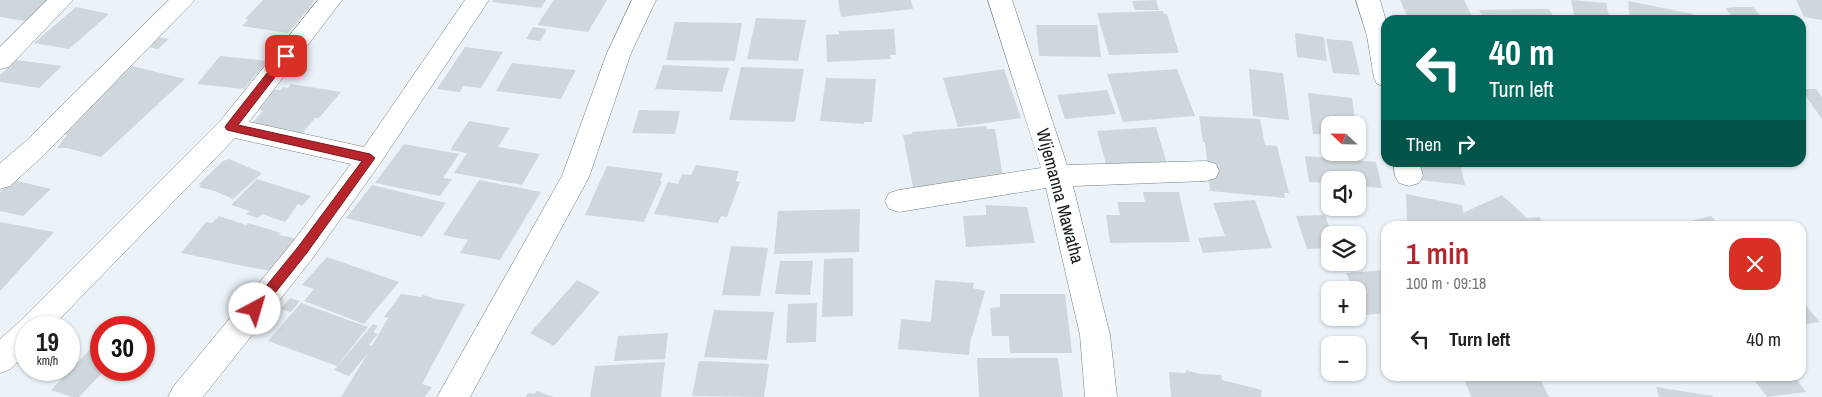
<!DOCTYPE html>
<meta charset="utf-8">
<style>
:root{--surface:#fff;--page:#f2f2f2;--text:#222;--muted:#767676;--accent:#b6262c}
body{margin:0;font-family:"Archivo Narrow",sans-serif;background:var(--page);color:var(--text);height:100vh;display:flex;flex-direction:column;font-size:19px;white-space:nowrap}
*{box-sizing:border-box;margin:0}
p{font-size:16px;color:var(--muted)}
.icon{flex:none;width:28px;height:28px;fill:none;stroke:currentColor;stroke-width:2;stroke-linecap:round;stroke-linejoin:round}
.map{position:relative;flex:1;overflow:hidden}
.details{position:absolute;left:1381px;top:221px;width:425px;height:160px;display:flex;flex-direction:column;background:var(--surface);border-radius:15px;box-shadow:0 1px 4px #0004}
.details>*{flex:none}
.guide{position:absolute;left:1381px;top:15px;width:425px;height:152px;border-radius:15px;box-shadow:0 1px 4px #0004;background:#00695c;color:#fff;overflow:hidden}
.needle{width:32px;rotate:292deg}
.buttons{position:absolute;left:1321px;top:116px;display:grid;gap:10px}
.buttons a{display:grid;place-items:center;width:45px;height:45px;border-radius:10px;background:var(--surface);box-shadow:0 1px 4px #0004;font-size:25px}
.speed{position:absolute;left:15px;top:316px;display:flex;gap:10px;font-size:25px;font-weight:700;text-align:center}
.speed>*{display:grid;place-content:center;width:65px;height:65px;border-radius:50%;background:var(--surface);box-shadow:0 1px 4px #0004;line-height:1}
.speed small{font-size:12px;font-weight:400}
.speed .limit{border:8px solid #d22;background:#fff;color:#111}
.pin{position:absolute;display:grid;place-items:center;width:42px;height:42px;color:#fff;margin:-21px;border-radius:10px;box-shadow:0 2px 8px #0006}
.me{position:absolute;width:55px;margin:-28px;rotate:39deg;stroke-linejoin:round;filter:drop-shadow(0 0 4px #0008)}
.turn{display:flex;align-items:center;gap:18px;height:105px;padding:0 25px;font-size:22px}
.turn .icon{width:65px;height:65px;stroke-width:2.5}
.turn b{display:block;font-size:35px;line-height:42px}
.then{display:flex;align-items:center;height:48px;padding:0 25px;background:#0003;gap:10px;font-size:19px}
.round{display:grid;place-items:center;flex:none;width:52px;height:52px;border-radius:15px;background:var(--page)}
.head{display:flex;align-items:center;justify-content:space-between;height:85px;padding:0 25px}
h1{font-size:30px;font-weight:600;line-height:38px;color:var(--accent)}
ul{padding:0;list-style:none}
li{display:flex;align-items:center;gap:15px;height:65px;padding:0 25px}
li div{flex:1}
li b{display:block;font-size:19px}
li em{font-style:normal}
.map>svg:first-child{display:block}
</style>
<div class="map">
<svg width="1822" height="397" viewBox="0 0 1822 397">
<rect width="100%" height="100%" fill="#ebf3f9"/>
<path fill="#ced7dc" d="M0,0H49L26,21L0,17Z
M263,0H315L311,4H313L288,33L242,26L248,20L245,19Z
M493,0H546L541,8L492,2Z
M554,0H607L588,32L537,25Z
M838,0H911L913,9L841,17Z
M1156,0L1159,10H1135L1132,1Z
M1400,0H1464L1474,20H1409Z
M1571,0L1606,3L1610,20H1575Z
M1796,0H1822V20L1804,17Z
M1628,1L1693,14L1694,20H1630Z
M76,7L109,14L69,49L34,43Z
M1736,7H1753L1764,20H1735L1725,8Z
M1549,9L1555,20H1484L1479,10Z
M1163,11L1164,14H1167L1179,53L1109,55L1097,13Z
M756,18L806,20L798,61L747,59Z
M675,22L742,23L735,61L666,60Z
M1036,25H1097L1101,57L1039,56Z
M533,27L547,29L540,41L526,39Z
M894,29L896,55H890L891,59L827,62L826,35L839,34V31Z
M1295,33L1324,37L1327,61L1297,57Z
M158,37L169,39L158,49L148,47Z
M1326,39L1352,41L1360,75L1333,73Z
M465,47L503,52L481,88L463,86L460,92L437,89Z
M220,56L267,61L244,89L197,84Z
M16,60L62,66L39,88L0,82V75Z
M512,63L576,70L561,99L496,91Z
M663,65L729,68L722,92L655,89Z
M132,66L185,79L101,157L67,148H57L67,135L58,132Z
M741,67L804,69L795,122L729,120Z
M1004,69L1021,118L958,127L943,78Z
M1177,69L1195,116L1123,122L1107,74Z
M1249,69L1283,73L1289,120L1253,116Z
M826,78L876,79L872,122H864V124L820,121Z
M291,84L341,92L319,118H315L301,135L249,127L263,111L254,109L271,89L280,90L283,87L288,88Z
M1801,89H1816L1822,97V119Z
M1107,90L1116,114L1065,119L1057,95Z
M1308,93L1352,98L1356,125H1330V135L1313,134Z
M639,110L680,111L675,134L632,133Z
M1199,116L1260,119L1265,145L1277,146L1289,193H1284L1285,198L1210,191L1205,142H1203Z
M469,121L510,128L498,147L540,154L522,185L454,173L467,153L450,150Z
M986,126L987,129H995L1003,177L914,192L903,135L912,134V132Z
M1156,127L1167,164L1107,168L1097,131Z
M404,144L459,154L443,178L452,179L440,196L375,183Z
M1305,156L1376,162L1382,188L1358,186V180H1330V183L1309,182Z
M229,159L262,173L233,199L215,191L199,187L201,185L199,184L223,161Z
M1414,162H1460L1465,185L1417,180Z
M696,165L739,171L736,181L740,182L727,217L721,216L718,223L654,214L668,182L678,184L682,174L691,175Z
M607,166L663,173L660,181H662L644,222L585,215Z
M257,179L311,196L302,206L298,204L285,222L262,214L258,218L246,214L250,211L231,205Z
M13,180L51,189L23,216L0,211V192Z
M479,180L541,192L500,260L460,253L468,240L443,235Z
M372,185L446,203L422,237L346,218Z
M1143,192H1179L1190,242L1110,243L1106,215H1120L1117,202H1145Z
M1406,194L1462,205L1463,213L1502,195L1527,218L1539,217L1545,226H1421L1407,223Z
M1255,200L1272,248L1203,253L1198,238L1225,236L1213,203Z
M986,205L1027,207L1035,243L966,247L963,216L986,215Z
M860,209L859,252L774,254L778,211Z
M1325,215L1332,235H1330V248L1307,249L1296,216Z
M219,216L246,225L248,223L281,233L279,235L299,239L275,271L258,269L181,253L206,222L212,223Z
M1711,216L1720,226H1671Z
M0,222L54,232L0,291Z
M731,246L768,248L760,296L722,295Z
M327,257L399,282L364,324L304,301L314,289L302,285Z
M853,258V316L822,317L824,259Z
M780,261H813L810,295L775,294Z
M1386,270V313L1365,315L1358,299V290H1354L1346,273Z
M577,280L600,292L554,346L530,333Z
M935,280L974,283L973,288L985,291L972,337L971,336L969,355L898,349L901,319L931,322Z
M401,294L422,297L423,295L436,299L465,304L422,384L432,387L425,397H341L368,353L349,376L334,370L373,324L378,326L373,332L378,334L369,345L372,346L388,318L384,317Z
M1000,294H1065L1072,353H1010L1009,336H992L990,308L1000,307Z
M290,298L300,301L291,312L281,309Z
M1801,300L1820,322L1801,325Z
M301,303L368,327L337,366L268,341Z
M817,303L816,342L786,343L788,304Z
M714,310L774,312L767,360L704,357Z
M118,320L138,327V328H111Z
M668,333L665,359L614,361L618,336Z
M101,338V370H105L79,397H72L51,390Z
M977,358H1058L1063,397H979Z
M699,361L769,364L764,397L692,396Z
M665,362L661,397H590L595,366Z
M1186,370L1200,374L1221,375L1222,380L1262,390L1261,397H1171L1169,372L1186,373Z
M1463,376H1539L1549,397H1471Z
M1751,376H1794L1806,392L1767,397Z
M1656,387L1713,396V397H1659Z
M537,391L554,397H526L528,393L534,394Z"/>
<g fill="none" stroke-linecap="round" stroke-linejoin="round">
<defs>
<path id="minor" d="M47,0H73L9,67L0,69V47Z
M169,0H195L44,155L10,186L0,189V163L26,141Z
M318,0H342L249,122L364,147L465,0H489L379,165L312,259L203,397H168L173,387L292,243L351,164L235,138L51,328H26V353L11,369L0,373V339L18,323L221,120Z
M632,0H656L631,53L589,177L470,397H437L562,176L607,53Z
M988,0H1012L1067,165L1206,161L1216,164L1219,171L1216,178L1206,181L1073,186L1110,335L1117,397H1085L1080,335L1046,188L899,212L889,209L885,201L889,193L899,190L1041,168Z
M1356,0H1380L1386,21V87L1377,84L1374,78L1367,36Z
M1393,162H1419L1423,176L1419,183L1409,186L1399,183L1395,176Z"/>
</defs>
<use href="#minor" stroke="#757d82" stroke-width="1"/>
<use href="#minor" fill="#fff" fill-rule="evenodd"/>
</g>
<path fill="#b6262c" stroke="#76191d" d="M286,53L291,56L289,59L238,125L370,154L375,158L306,254L259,313L255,314L250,313L249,309L250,306L298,247L362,161L227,130L225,127L227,124L282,54Z"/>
<g text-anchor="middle" stroke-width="4" stroke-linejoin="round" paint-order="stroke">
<g font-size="18" fill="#1a1d1e" stroke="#fff">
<text transform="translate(1060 196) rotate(75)" y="6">Wijemanna Mawatha</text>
</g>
</g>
</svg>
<div class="buttons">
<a><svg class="needle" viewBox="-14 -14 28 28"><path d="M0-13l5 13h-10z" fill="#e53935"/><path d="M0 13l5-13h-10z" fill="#767676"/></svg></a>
<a><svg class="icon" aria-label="sound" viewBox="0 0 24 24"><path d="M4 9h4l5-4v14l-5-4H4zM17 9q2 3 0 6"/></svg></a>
<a><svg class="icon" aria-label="layers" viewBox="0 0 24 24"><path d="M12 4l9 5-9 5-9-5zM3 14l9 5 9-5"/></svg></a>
<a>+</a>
<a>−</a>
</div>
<div class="speed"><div>19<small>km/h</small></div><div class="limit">30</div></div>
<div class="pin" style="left:286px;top:56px;background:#d93025"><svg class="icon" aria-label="arrive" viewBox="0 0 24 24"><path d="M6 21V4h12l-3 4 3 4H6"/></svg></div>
<svg class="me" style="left:255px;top:309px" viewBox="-20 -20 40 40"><circle r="19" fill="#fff"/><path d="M0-13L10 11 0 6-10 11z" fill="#b6262c"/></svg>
<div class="guide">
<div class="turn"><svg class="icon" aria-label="left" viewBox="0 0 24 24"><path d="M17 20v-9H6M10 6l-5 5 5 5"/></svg><div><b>40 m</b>Turn left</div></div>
<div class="then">Then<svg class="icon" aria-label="right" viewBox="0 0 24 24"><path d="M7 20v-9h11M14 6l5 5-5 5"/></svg></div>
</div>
<section class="details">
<div class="head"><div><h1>1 min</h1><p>100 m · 09:18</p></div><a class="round" style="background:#d93025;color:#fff"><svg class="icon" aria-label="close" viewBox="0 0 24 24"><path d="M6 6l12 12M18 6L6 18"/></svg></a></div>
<ul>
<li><svg class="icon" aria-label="left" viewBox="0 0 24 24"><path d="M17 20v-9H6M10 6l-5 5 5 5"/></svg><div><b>Turn left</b></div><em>40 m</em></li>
</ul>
</section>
</div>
